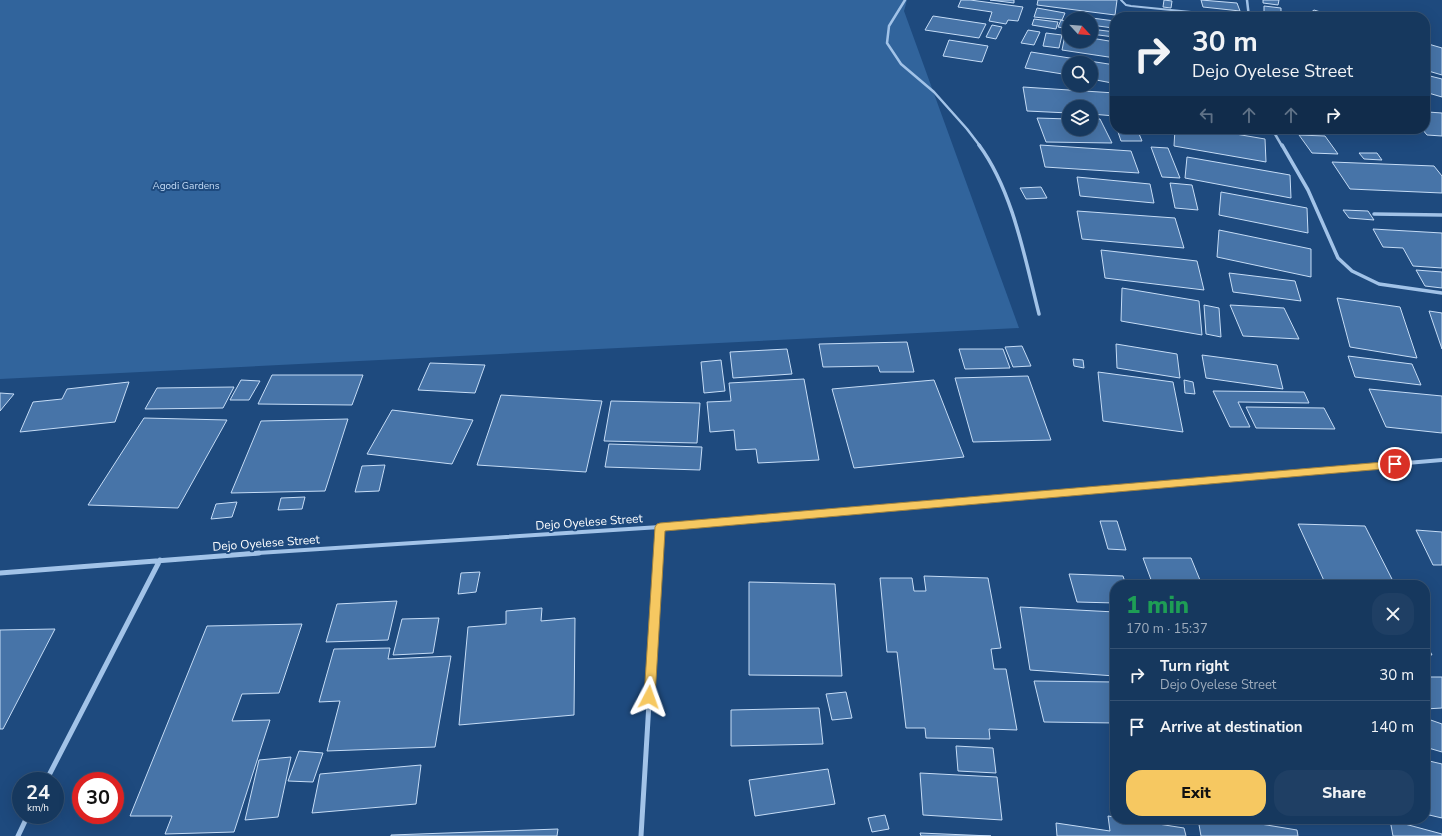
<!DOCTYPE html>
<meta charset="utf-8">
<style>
:root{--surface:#16385e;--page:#1f3f64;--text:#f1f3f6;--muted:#9eacbc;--line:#355273;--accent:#f6c861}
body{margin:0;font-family:"Nunito Sans",sans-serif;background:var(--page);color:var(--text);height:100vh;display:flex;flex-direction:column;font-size:15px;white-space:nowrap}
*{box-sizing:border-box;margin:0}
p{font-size:13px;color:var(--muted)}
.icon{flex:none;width:22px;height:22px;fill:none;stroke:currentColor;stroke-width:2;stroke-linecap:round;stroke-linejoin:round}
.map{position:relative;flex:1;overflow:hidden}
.drawer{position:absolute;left:1110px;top:580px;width:320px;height:244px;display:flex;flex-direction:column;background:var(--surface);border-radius:16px;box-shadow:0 4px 16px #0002,0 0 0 1px var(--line)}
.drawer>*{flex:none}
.hud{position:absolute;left:1110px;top:12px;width:320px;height:122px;border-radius:16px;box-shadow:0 4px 16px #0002,0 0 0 1px var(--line);background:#16385e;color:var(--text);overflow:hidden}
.needle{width:26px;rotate:116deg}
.fabs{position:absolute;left:1062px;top:12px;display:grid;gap:8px}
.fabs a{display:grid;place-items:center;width:36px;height:36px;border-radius:50%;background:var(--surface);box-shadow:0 4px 16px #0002,0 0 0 1px var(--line);font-size:20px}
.speed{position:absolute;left:12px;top:772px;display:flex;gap:8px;font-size:20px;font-weight:700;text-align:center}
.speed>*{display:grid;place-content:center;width:52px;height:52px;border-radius:50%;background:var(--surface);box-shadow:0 4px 16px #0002,0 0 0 1px var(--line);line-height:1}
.speed small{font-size:10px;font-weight:400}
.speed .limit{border:6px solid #d22;background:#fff;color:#111}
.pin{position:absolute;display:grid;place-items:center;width:34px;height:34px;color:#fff;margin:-17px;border:2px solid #fff;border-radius:50%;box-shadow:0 1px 4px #0007}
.me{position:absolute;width:44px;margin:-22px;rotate:4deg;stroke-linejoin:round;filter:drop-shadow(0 0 3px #0008)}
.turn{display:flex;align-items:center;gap:14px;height:84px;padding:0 16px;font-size:18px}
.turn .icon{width:52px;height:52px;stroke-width:2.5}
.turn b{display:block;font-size:28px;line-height:34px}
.lanes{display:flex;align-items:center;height:38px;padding:0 16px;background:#0003;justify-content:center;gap:20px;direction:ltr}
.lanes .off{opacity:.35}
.round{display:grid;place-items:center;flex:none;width:42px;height:42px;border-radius:16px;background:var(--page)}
.overview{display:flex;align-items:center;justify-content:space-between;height:68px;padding:0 16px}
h1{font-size:24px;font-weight:800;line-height:30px;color:#1e9e55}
.cta{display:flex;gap:8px;margin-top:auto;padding:8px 16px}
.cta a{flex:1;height:46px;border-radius:16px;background:var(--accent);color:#111;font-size:16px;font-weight:800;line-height:46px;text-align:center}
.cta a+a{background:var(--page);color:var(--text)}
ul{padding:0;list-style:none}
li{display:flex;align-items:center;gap:12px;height:52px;padding:0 16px;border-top:1px solid var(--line)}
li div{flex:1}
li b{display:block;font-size:15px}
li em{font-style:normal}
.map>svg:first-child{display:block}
</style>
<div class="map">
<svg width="1442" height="836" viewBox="0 0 1442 836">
<rect width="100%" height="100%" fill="#1e4a7e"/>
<path fill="#31649c" d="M0,0H907L904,11L1019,328L0,379Z"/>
<path fill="#4774a8" stroke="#c5dcf6" d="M961,0H970L1023,7L1018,21L1008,20L1006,24L989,21L992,12L958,7Z
M990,0H1014V3Z
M1038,0H1117L1115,15L1037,5Z
M1164,0L1172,1L1171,8L1163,7Z
M1201,0L1237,3L1240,11L1203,7Z
M1263,0H1279L1278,5L1263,3Z
M1264,6L1281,8V17H1264Z
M1037,8L1065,13L1062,20L1034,17Z
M1314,10L1337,17H1305Z
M933,16L986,24L979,38L925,30Z
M1084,17L1115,21L1113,28L1091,25V19H1084Z
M1034,19L1058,22L1056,29L1032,25Z
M1061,20L1069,22V29L1058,27Z
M992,25L1002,27L996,39L986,37Z
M1091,29L1115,32L1114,37L1091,34Z
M1028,30L1040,32L1034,45L1021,43Z
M1046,33L1062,35L1059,48L1043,46Z
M1065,35H1069V41H1091V38L1115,42V58L1062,50Z
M949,40L988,46L982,62L943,56Z
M1425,43L1442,48V75L1425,70Z
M1031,52L1115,65L1112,83L1091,79V63H1069V75L1025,68Z
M1426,75L1442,79V97L1425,92V76Z
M1023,87L1115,93V116L1091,114V107H1069V113L1027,111Z
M1428,112L1442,113V136L1427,135L1422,129H1425V115H1430Z
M1037,118L1069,119V129H1091V119H1100L1112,143L1046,142Z
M1117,129H1137L1142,141H1121Z
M1175,129H1206L1265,139L1266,162L1174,146Z
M1299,135L1325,136L1338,154L1312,153Z
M1040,145L1131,151L1139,173L1045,167Z
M1151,147L1168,148L1180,178L1162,177Z
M1359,153H1377L1382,160L1364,159Z
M1187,157L1290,175L1291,198L1185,178Z
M1332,162L1434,166L1442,176V193L1350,189Z
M1077,177L1150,184L1154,203L1080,196Z
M1170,183L1192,185L1198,210L1175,208Z
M1041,187L1047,198L1026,199L1020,188Z
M1221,192L1307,208L1308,233L1219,215Z
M1343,210L1368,211L1374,220L1349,218Z
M1077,211L1175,218L1184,248L1082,239Z
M1373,229L1442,233V268L1413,266L1403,248L1383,247Z
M1219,230L1311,249V277L1217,257Z
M1101,250L1197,261L1204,290L1105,278Z
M1416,270L1442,272V288L1425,286Z
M1229,273L1295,281L1301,301L1233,292Z
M1122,288L1199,301L1202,335L1121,321Z
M1337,298L1400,307L1417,358L1350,347Z
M1204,305L1219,308L1221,337L1206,334Z
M1230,305L1284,308L1299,339L1243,336Z
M1429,311L1442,313V349Z
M907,342L914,372H880L878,366L823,367L819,344Z
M1116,344L1177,354L1180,378L1117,368Z
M1022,346L1031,366L1013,367L1005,347Z
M787,349L792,374L733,378L730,352Z
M959,349H1003L1010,368L965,369Z
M1202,355L1277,365L1283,389L1206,378Z
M1348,356L1412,364L1421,385L1355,377Z
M1073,359L1083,360L1084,368L1074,366Z
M721,360L725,391L704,393L701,362Z
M430,363L485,365L475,393L418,390Z
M1098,372L1173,382L1183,432L1103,421Z
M272,375H363L352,405L258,404Z
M1028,376L1051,440L973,442L955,378Z
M804,379L819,460L758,463L756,449L736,450L734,430L710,432L707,402L731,401L729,383Z
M241,380L260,381L249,400H230Z
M934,380L964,457L854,468L832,389Z
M1184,380L1193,382L1195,394L1185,393Z
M129,382L115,422L20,432L33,402L62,399L67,389Z
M234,387L223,408L145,409L157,388Z
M1369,389L1442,396V433L1386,427Z
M1213,391L1304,392L1309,403L1238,402L1250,427H1230Z
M0,393L14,394L0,411Z
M501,395L602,401L586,472L477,465Z
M611,401L700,403L697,443L604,441Z
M1246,407L1324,408L1335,429L1256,428Z
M392,410L473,420L452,464L367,454Z
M144,418L227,420L178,508L88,505Z
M348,419L325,491L231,493L261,421Z
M609,444L702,447L700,470L605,467Z
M385,465L379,491L355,492L362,466Z
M305,497L302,509L278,510L281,498Z
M237,502L232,517L211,519L216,504Z
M1100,521H1117L1126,550L1108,549Z
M1298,524L1365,526L1395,585H1326Z
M1416,530L1442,532V565H1433Z
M1143,558H1191L1202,585H1153Z
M480,572L476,592L458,594L461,573Z
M1069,574L1123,576L1126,585H1115V603L1077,602Z
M924,576L988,578L1001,648L991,649L994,669H1006L1017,730L989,729L990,739L926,738L925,728H906L897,652H887L880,578H912L914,591H926Z
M749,582L835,584L842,676L749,675Z
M397,601L388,640L326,642L337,604Z
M1020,607L1115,612V676L1030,670Z
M542,608L541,621L575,618L574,715L459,725L468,627L506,624V611Z
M439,618L433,653L393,655L402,619Z
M302,624L279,693L242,694L232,721L270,720L234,832L165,834L172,816H130L207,626Z
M55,629L3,729H0V630Z
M1425,642L1432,655L1425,654Z
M390,648L388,659L451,656L435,747L327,751L340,701L319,702L334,649Z
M1425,677H1442V708L1425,709Z
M1034,681L1115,682V723L1044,722Z
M846,692L852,718L832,720L826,694Z
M819,708L823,744L731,746V710Z
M1425,718L1442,724V752L1425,747Z
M956,746L993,748L996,773L958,771Z
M299,751L323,753L313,782L288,781Z
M291,757L278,817L245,820L259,760Z
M1425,760L1442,764V818L1425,814Z
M421,765L416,804L312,813L320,774Z
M828,769L835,804L755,816L749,780Z
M920,773L997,777L1002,820L923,815Z
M885,815L889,829L872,832L868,818Z
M1108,816L1115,817V819H1126L1184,828L1186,836H1057L1056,823L1110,831Z
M1198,819H1230L1297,830L1298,836H1201Z
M1390,820L1442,834V836H1393Z
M558,829L557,836H391V835Z
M920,833L991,836H921Z"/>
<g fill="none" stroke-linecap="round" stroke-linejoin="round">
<path stroke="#a2c3e8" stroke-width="2" d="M1121,0L1126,5L1131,6L1241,17"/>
<path stroke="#a2c3e8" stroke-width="2.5" d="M905,0L889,26L887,43L901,64L934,92L967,129L980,146
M1247,0L1249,17
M1272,129L1282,146"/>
<path stroke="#a2c3e8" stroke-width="3.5" d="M979,145C1013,191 1025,259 1039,314
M1282,145L1308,190L1338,258L1352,271L1379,284L1442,293
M1374,214L1442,215"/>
<path stroke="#a2c3e8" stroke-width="4" d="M244,554L660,527L1442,460
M658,554L660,527"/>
<path stroke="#a2c3e8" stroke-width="5" d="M0,573L259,553
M46,781L160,560
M18,836L28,815
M641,836L658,553"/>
</g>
<path fill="#f6c861" stroke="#a0823f" d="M1395,461L1400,464L1395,468L665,531L655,697L654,701L649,702L645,701L644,697L655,527L657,524L660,523Z"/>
<g text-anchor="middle" stroke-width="4" stroke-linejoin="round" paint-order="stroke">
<g font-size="10" fill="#c5dcf6" stroke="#1e4a7e">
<text x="186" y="189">Agodi Gardens</text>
</g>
<g font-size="12" fill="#fff" stroke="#1e4a7e">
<text transform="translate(589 522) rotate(-4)" y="4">Dejo Oyelese Street</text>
<text transform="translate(266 543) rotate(-4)" y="4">Dejo Oyelese Street</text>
</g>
</g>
</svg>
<div class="fabs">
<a><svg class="needle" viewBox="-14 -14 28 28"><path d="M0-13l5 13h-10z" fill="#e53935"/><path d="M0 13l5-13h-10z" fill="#9eacbc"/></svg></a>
<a><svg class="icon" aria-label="search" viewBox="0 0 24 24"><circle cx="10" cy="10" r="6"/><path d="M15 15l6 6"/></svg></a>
<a><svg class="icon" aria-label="layers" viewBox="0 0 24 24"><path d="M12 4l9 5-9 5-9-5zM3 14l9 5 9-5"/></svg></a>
</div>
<div class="speed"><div>24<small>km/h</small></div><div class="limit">30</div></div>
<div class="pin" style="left:1395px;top:464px;background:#d93025"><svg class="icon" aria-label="arrive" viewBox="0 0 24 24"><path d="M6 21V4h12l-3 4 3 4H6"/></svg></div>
<svg class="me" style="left:649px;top:697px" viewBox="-20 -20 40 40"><path d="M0-17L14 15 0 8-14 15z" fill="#f6c861" stroke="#fff" stroke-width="4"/></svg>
<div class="hud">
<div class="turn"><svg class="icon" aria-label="right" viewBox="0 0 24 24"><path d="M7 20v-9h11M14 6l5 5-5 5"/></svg><div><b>30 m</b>Dejo Oyelese Street</div></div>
<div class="lanes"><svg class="icon off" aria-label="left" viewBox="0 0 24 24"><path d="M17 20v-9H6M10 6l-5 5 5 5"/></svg><svg class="icon off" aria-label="ahead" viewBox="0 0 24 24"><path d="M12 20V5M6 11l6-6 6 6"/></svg><svg class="icon off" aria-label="ahead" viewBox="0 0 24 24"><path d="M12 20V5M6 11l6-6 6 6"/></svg><svg class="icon" aria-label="right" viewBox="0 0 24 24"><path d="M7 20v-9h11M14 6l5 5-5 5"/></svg></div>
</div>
<section class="drawer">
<div class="overview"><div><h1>1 min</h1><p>170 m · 15:37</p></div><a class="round"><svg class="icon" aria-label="close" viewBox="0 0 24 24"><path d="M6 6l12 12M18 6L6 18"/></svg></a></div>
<ul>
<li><svg class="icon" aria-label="right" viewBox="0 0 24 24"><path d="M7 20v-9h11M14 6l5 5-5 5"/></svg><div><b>Turn right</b><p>Dejo Oyelese Street</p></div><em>30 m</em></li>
<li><svg class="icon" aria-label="arrive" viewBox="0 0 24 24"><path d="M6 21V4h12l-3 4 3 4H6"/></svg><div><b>Arrive at destination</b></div><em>140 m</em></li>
</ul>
<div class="cta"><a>Exit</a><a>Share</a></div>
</section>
</div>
